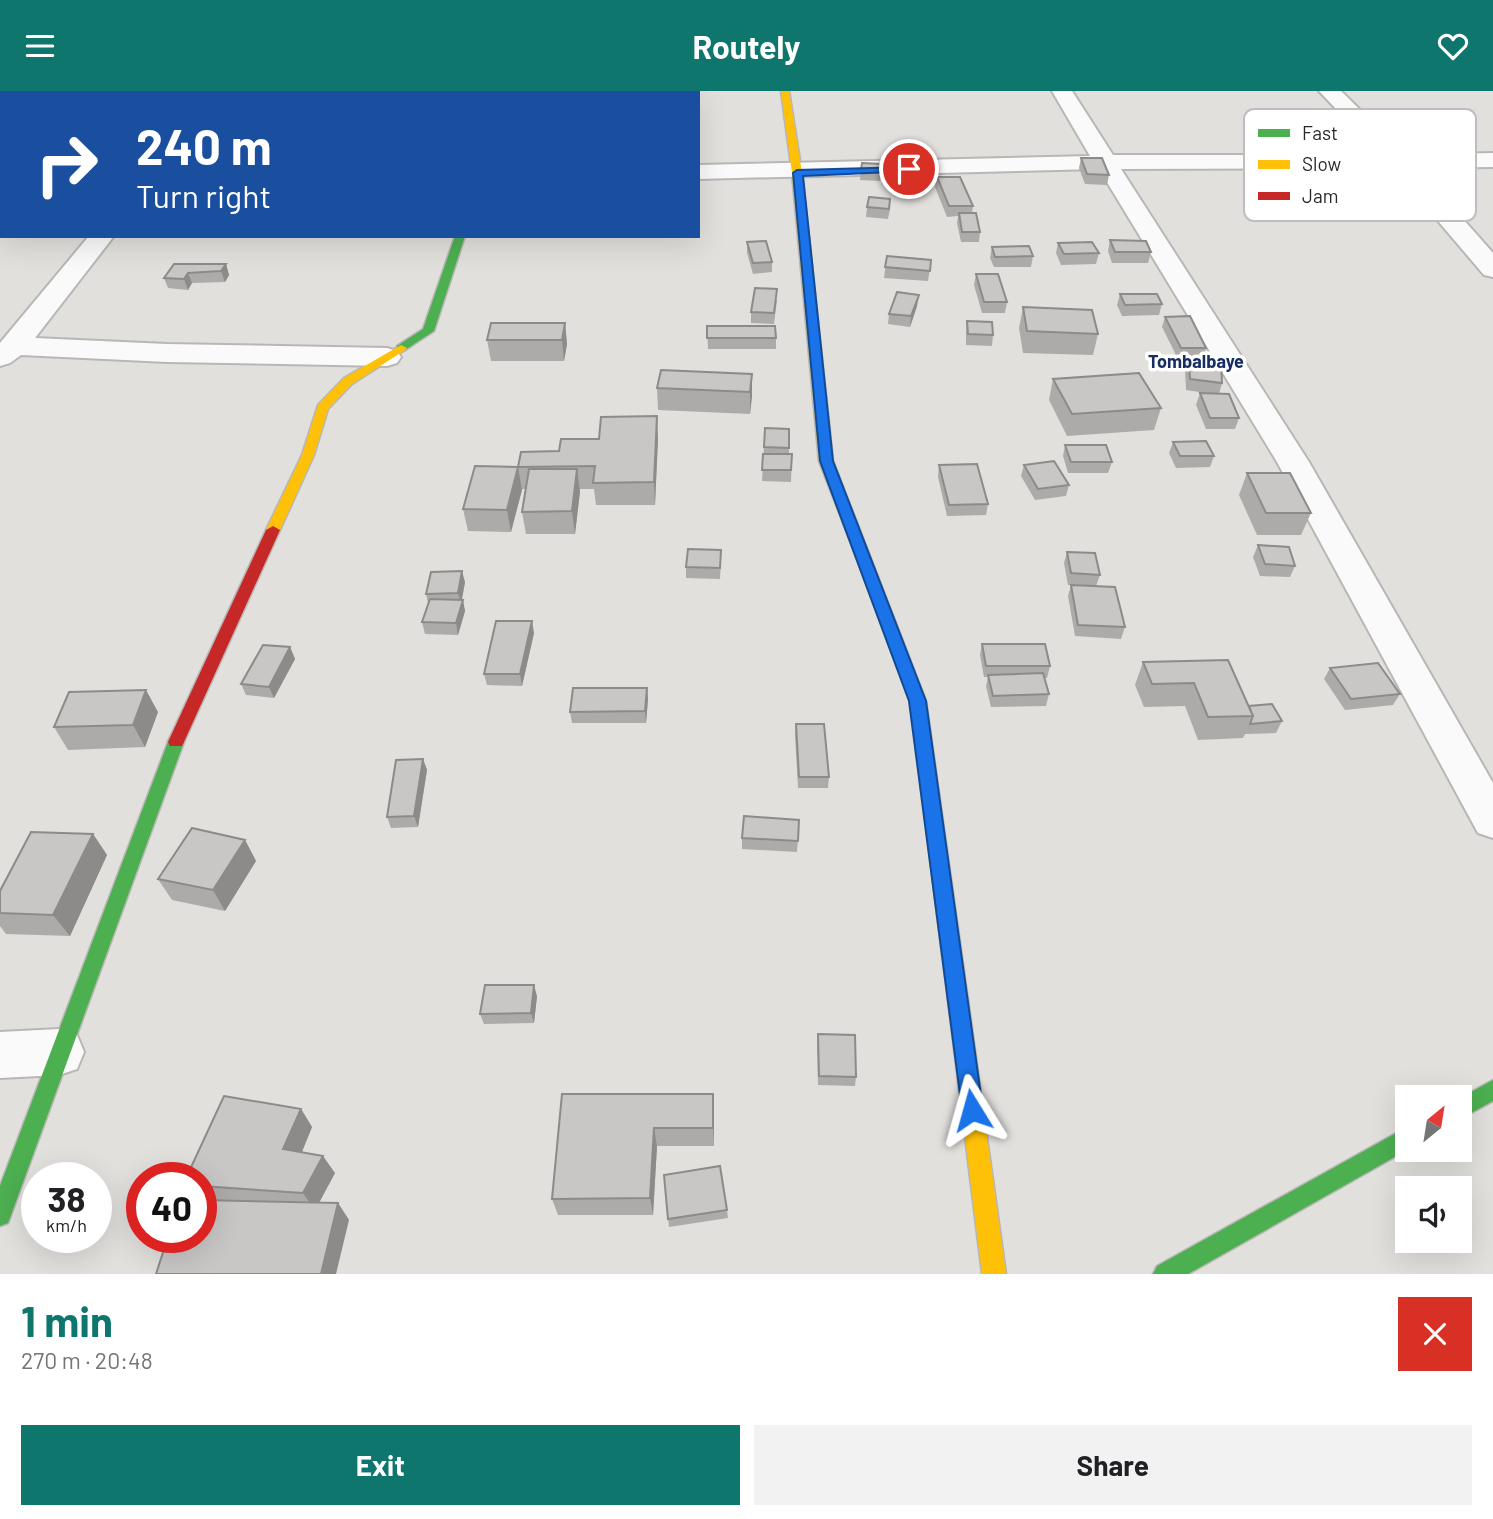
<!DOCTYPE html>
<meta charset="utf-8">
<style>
:root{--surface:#fff;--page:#f2f2f2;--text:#202124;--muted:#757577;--accent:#0f766e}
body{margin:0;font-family:Barlow,sans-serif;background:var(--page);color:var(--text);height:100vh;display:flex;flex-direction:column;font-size:26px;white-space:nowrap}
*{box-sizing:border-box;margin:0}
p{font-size:23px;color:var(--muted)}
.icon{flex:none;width:38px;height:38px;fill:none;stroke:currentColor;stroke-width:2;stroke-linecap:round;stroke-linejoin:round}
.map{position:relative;height:1183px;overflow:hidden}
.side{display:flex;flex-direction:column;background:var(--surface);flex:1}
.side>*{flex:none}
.hud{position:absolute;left:0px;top:0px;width:700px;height:147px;box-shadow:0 7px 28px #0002;background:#1a4fa0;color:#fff;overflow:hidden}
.needle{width:46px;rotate:30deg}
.controls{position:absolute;left:1395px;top:994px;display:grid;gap:14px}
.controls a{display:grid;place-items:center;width:77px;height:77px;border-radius:0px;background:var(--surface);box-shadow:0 7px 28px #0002;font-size:35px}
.speed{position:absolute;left:21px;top:1071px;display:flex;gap:14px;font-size:35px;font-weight:700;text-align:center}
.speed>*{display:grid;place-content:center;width:91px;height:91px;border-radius:50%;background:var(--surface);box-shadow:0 7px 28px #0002;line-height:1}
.speed small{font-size:18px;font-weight:400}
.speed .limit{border:10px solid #d22;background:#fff;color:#111}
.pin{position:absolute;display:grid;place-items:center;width:60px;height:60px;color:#fff;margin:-30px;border:4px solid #fff;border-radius:50%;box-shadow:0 2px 7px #0007}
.me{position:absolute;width:77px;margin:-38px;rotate:352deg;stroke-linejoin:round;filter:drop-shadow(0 0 5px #0008)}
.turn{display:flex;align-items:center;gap:24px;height:147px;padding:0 21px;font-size:32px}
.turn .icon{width:91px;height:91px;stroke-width:2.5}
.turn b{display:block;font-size:49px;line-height:60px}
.round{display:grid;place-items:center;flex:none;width:74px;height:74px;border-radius:0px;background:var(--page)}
.overview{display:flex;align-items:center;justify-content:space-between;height:119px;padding:0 21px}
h1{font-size:42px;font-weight:700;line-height:52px;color:var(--accent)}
.action{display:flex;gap:14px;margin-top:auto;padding:14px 21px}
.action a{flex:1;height:80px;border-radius:0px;background:var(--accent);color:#fff;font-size:28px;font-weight:700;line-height:80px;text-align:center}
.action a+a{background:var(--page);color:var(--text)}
header{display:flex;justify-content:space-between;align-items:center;height:91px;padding:0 21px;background:var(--accent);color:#fff;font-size:32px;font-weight:700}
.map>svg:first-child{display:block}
</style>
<header><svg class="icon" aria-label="menu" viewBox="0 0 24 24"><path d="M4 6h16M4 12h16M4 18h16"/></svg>Routely<svg class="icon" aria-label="heart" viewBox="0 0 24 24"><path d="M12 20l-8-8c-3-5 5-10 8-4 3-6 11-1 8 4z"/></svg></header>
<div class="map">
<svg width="1493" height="1183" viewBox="0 0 1493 1183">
<rect width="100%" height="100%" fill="#e2e0dd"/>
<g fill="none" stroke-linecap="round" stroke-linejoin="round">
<defs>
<path id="street" d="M488,0H508V2H488Z
M1052,0H1072L1113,64H1380L1319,0H1341L1406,64L1493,62V76L1418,77L1493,162V186L1484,184L1393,77L1121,78L1309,371L1493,692V747L1478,742L1277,371L1099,78L698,88V74L1090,65Z
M0,67H2V81H0Z
M89,145H114L35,247L167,253L387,257L397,260L401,266L397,272L387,275L167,271L21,264L10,272L0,275V252Z
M59,938L77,944L84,961L77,978L59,984L0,987V941Z"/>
<path id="fast" d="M455,145H465L434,240L405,259H397V255L423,238Z
M861,455L868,460L926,610L968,909L965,915L958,918L951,915L948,909L910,610L854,460Z
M176,645L182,647L184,651L11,1124L8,1132L0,1135V1095L168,651L170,647Z
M1493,989V1010L1460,1028V1007Z
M1407,1036V1059L1188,1183H1153L1157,1175Z"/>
<path id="slow" d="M781,0H789L802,82L833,370L868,460L861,465L854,460L819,370L792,82Z
M401,254L407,257L405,259L352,293L328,318L314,364L280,439L278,442H268L266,439L302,364L318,314L344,287Z
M958,900L965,903L968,909L1006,1183H982L948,909L951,903Z"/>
<path id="jam" d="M273,435L280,439L184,651L182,655H170L168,651L266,439Z"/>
</defs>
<use href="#street" stroke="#b9b7b5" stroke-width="4"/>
<use href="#fast" stroke="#b9b7b5" stroke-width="3"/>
<use href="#slow" stroke="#b9b7b5" stroke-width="3"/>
<use href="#jam" stroke="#b9b7b5" stroke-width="3"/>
<use href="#street" fill="#fbfafa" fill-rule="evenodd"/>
<use href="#fast" fill="#4caf50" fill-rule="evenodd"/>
<use href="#slow" fill="#ffc107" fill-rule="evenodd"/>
<use href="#jam" fill="#c62828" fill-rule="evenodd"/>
</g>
<path fill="#acaba9" d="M1081,67L1109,84L1107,94L1085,93L1079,77Z
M862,72L882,73L880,90L860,89Z
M924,72L921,91L901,90L902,79Z
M937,86L973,115L972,122L980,141L979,151H961L957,132L958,125L947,126L935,96Z
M867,116L890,118L888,128L866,126Z
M1110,149L1151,161L1148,172H1112L1108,160Z
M747,151L772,171V181L753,183L747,162Z
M1058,152L1099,162L1096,173L1061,174L1056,162Z
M992,156L1033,165L1031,176H994L990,167Z
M887,165L931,169L928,190L884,187Z
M226,173L229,184L225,191L192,192L188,199L168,197L164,187Z
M976,183L1007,211L1005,222H982L974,194Z
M1120,203L1162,213L1159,224L1122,225L1117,214Z
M777,209L774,233L751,232V221Z
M917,215L910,236L888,233L889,223Z
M1023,216L1098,243L1093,264L1023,262L1019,237Z
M1165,226L1206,257L1203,267L1222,292L1219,303L1239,327L1235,338H1206L1196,314L1200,302L1212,303L1186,299L1185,276L1188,268H1178L1162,236Z
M967,230L993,244L992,255L966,254V241Z
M565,232L567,253L564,270H491L487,249Z
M707,235L776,247V258H708Z
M752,283V305L750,323L658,319L657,297Z
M1053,288L1161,317L1154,339L1067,345L1049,309Z
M765,337L789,338V363H792L791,391L762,390Z
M658,347L655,414H596L594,398H580L575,443H526L522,421L526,398H522L511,441L468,440L463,418L518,376L559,360Z
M1173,351L1214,365L1210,376L1176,377L1169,362Z
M1065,354L1112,371L1108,382H1068L1063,365Z
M939,374L988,413L986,424L947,425L938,386Z
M1024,374L1069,394L1066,405L1035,409L1021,385Z
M1247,382L1311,422L1301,444H1257L1239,404Z
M1258,454L1295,475L1290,486L1260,485L1253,466Z
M1067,461L1100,484L1096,495L1125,536L1121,548L1075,545L1068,505L1071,494H1068L1064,472Z
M721,470L720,488L686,487V476Z
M465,491L462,509L465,520L458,544L425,543L422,531L428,512L426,503Z
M534,542L522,595L487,594L484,583Z
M982,553L1050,575L1047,587H1044L1049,603L1046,615L991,616L986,595L988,586H984L980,564Z
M290,556L295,568L274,607L246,604L241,593Z
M1143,571L1249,615L1282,630L1276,642L1245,643L1243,647L1198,649L1185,615L1144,616L1135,594Z
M1330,577L1400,603L1393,614L1345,619L1324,588Z
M647,597L648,608L646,632H572L570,621Z
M158,621L145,656L68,659L54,636Z
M796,633L829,686L828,697H798L795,644Z
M423,668L427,679L418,736L391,737L387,726Z
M799,729L797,761L742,758V747Z
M93,743L107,764L70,845L6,843L0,835V800Z
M245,749L256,770L225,820L172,809L158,788Z
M537,905L534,932L484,933L480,923Z
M818,943L856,986L855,995L818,994L817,953Z
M562,1003H713L714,1055H657L653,1124H558L552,1108Z
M301,1018L312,1036L302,1061L335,1082L319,1112H338L349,1129L201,1146V1087Z
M664,1084L727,1119L728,1127L669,1136Z"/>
<path fill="#8c8b8a" d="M226,173L229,184L225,191L221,180Z
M188,182L192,192L188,199L184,188Z
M919,204L917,215L910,236L911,225Z
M565,232L567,253L564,270L562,249Z
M752,283V305L750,323V301Z
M657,325L658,347L655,414L654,391Z
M518,376L522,399L511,441L507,419Z
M577,378L580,401L575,443L572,420Z
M462,480L465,491L461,512L463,509L465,520L458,544L456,532L461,513L458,502Z
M532,530L534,542L522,595L520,583Z
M290,556L295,568L274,607L269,596Z
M647,597L648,608L646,632L645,620Z
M146,599L158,621L145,656L133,634Z
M423,668L427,679L418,736L414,725Z
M93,743L107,764L70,845L53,824Z
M245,749L256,770L225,820L213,799Z
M534,894L537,905L534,932L531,922Z
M713,1003L714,1022V1055L713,1037Z
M301,1018L312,1036L296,1075L283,1058Z
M654,1037L657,1055L653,1124L650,1107Z
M323,1065L335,1082L315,1119L303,1102Z
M338,1112L349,1129L336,1183H321Z"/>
<path fill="#c8c7c5" stroke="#8c8b8a" stroke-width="2" d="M1081,67H1102L1109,84L1087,83Z
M903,71L924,72L922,81L902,79Z
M862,72L882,73L881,80L861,79Z
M937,86H960L973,115H949Z
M869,106L890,108L889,118L867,116Z
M959,122H976L980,141H962Z
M1110,149L1146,150L1151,161H1115Z
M766,150L772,171L753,172L747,151Z
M1092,151L1099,162L1064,163L1058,152Z
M1029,155L1033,165L995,166L992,156Z
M887,165L931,169L930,180L885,176Z
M174,173H226L221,180L188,182L184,188L164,187Z
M976,183H998L1007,211H984Z
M755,197L777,198L774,222L751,221Z
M897,201L919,204L911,225L889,223Z
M1120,203H1157L1162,213L1125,214Z
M1023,216L1092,219L1098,243L1027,240Z
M1190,225L1206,257H1181L1165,226Z
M967,230L992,231L993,244L968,243Z
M491,232H565L562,249H487Z
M707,235H775L776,247H707Z
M1189,265L1221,269L1222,292L1190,288Z
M661,279L752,283L750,301L657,297Z
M1139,282L1161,317L1072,323L1053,288Z
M1200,302L1229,303L1239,327H1210Z
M657,325L654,391L593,392L595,375L518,376L521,361L559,360L561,348H599L601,326Z
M765,337L789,338V357L764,356Z
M1206,350L1214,365H1180L1173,351Z
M1065,354H1106L1112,371H1071Z
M763,363H792L791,379H762Z
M1054,370L1069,394L1038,398L1024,374Z
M977,373L988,413L949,414L939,374Z
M475,375L518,376L507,419L463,418Z
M529,378H577L572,420L522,421Z
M1247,382H1290L1311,422H1266Z
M1258,454L1289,456L1295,475L1265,473Z
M688,458L721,459L720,477L686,476Z
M1067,461L1095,462L1100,484L1071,482Z
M462,480L458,502L426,503L431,481Z
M1071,494L1115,496L1125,536L1078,534Z
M430,508L463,509L456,532L422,531Z
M496,530H532L520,583H484Z
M982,553H1045L1050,575H986Z
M263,554L290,556L269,596L241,593Z
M1228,569L1253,625L1208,626L1194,592L1152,593L1143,571Z
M1378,572L1400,603L1351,608L1330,577Z
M1043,582L1049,603L993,605L988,584Z
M573,597H647L645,620L570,621Z
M146,599L133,634L54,636L69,601Z
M1272,613L1282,630L1250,633L1253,625L1249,615Z
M796,633H824L829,686H799Z
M423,668L414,725L387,726L396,669Z
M744,725L799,729L798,750L742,747Z
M192,737L245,749L213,799L158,788Z
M31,741L93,743L53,824L0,822V800Z
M485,894H534L531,922L480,923Z
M818,943L855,944L856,986L819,985Z
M562,1003H713V1037H654L650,1107L552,1108Z
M224,1005L301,1018L283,1058L323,1065L303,1102L201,1095V1087H186Z
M720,1075L727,1119L668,1128L664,1084Z
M201,1109L338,1112L321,1183H156L168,1146H201Z"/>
<path fill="#1a73e8" stroke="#114b97" stroke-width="2" d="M909,76H912V80L803,85L833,370L926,610L983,1019L980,1027L972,1030L965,1027L962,1019L909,610L820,370L793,82L797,79Z"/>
<g text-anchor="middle" stroke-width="7" stroke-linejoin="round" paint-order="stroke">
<g font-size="18" font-weight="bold" fill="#172c63" stroke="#fff">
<text x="1196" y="277">Tombalbaye</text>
</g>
</g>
<rect x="1244" y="18" width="232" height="112" rx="10" fill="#fff" stroke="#bfbebe" stroke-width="2"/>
<rect x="1258" y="38" width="32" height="8" fill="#4caf50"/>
<rect x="1258" y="69" width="32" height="9" fill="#ffc107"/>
<rect x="1258" y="101" width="32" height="8" fill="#c62828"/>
<g font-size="19" fill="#292827">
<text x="1302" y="49">Fast</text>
<text x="1302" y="80">Slow</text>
<text x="1302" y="112">Jam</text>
</g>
</svg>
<div class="controls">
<a><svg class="needle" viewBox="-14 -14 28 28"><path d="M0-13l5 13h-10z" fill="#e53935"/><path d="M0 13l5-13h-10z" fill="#757577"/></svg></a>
<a><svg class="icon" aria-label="sound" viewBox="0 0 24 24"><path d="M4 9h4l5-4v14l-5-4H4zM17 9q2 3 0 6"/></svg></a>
</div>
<div class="speed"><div>38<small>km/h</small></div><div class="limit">40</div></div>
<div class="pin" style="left:909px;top:78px;background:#d93025"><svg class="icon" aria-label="arrive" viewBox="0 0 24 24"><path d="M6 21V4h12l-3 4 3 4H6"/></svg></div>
<svg class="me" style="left:972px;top:1019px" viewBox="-20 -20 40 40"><path d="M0-17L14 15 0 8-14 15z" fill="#1a73e8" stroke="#fff" stroke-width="4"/></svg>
<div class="hud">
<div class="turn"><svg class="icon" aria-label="right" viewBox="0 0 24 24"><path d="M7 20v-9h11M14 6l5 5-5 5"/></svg><div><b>240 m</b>Turn right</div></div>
</div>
</div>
<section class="side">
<div class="overview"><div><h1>1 min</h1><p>270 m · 20:48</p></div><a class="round" style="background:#d93025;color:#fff"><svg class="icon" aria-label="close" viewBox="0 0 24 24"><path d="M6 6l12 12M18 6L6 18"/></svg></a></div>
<div class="action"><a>Exit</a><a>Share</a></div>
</section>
